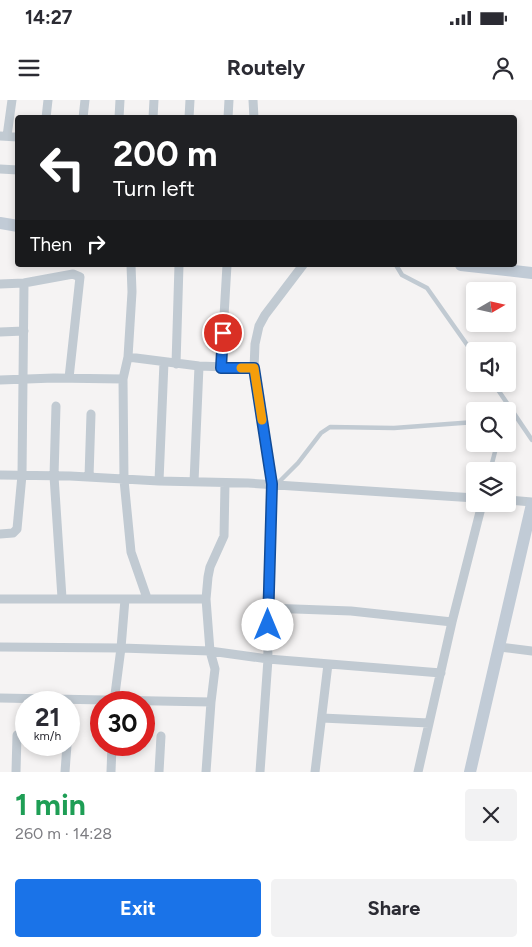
<!DOCTYPE html>
<meta charset="utf-8">
<style>
:root{--surface:#fff;--page:#f2f2f3;--text:#2b2b33;--muted:#7c7c81;--accent:#1a73e8}
body{margin:0;font-family:Figtree,sans-serif;background:var(--page);color:var(--text);height:100vh;display:flex;flex-direction:column;font-size:19px;white-space:nowrap}
*{box-sizing:border-box;margin:0}
p{font-size:16px;color:var(--muted)}
.icon{flex:none;width:28px;height:28px;fill:none;stroke:currentColor;stroke-width:2;stroke-linecap:round;stroke-linejoin:round}
.map{position:relative;height:672px;overflow:hidden}
.panel{display:flex;flex-direction:column;background:var(--surface);flex:1}
.panel>*{flex:none}
.banner{position:absolute;left:15px;top:15px;width:502px;height:152px;border-radius:5px;box-shadow:0 2px 8px #0003;background:#202124;color:#fff;overflow:hidden}
.needle{width:32px;rotate:81deg}
.tools{position:absolute;left:466px;top:182px;display:grid;gap:10px}
.tools a{display:grid;place-items:center;width:50px;height:50px;border-radius:5px;background:var(--surface);box-shadow:0 2px 8px #0003;font-size:25px}
.speed{position:absolute;left:15px;top:591px;display:flex;gap:10px;font-size:25px;font-weight:700;text-align:center}
.speed>*{display:grid;place-content:center;width:65px;height:65px;border-radius:50%;background:var(--surface);box-shadow:0 2px 8px #0003;line-height:1}
.speed small{font-size:12px;font-weight:400}
.speed .limit{border:8px solid #d22;background:#fff;color:#111}
.pin{position:absolute;display:grid;place-items:center;width:42px;height:42px;color:#fff;margin:-21px;border:2px solid #fff;border-radius:50%;box-shadow:0 1px 5px #0007}
.me{position:absolute;width:55px;margin:-28px;rotate:0deg;stroke-linejoin:round;filter:drop-shadow(0 0 4px #0008)}
.turn{display:flex;align-items:center;gap:18px;height:105px;padding:0 15px;font-size:22px}
.turn .icon{width:65px;height:65px;stroke-width:2.5}
.turn b{display:block;font-size:35px;line-height:42px}
.then{display:flex;align-items:center;height:48px;padding:0 15px;background:#0003;gap:10px;font-size:19px}
.round{display:grid;place-items:center;flex:none;width:52px;height:52px;border-radius:5px;background:var(--page)}
.headline{display:flex;align-items:center;justify-content:space-between;height:85px;padding:0 15px}
h1{font-size:30px;font-weight:700;line-height:38px;color:#1e9e55}
.primary-button{display:flex;gap:10px;margin-top:auto;padding:10px 15px}
.primary-button a{flex:1;height:58px;border-radius:5px;background:var(--accent);color:#fff;font-size:20px;font-weight:700;line-height:58px;text-align:center}
.primary-button a+a{background:var(--page);color:var(--text)}
.status{display:flex;justify-content:space-between;align-items:center;height:35px;padding:0 25px;background:var(--surface);direction:ltr}
.status svg{height:14px;fill:currentColor}
header{display:flex;justify-content:space-between;align-items:center;height:65px;padding:0 15px;background:var(--surface);font-size:22px;font-weight:700}
.map>svg:first-child{display:block}
</style>
<div class="status"><b>14:27</b><svg viewBox="0 0 49 12"><path d="M0 12V9h3v3zM5 12V6h3v6zM10 12V3h3v9zM15 12V0h3v12zM26 1h20v11H26zM47 4h2v5h-2z"/></svg></div>
<header><svg class="icon" aria-label="menu" viewBox="0 0 24 24"><path d="M4 6h16M4 12h16M4 18h16"/></svg>Routely<svg class="icon" aria-label="person" viewBox="0 0 24 24"><circle cx="12" cy="8" r="4"/><path d="M4 21q1-7 8-7t8 7"/></svg></header>
<div class="map">
<svg width="532" height="672" viewBox="0 0 532 672">
<rect width="100%" height="100%" fill="#f5f3f3"/>
<g fill="none" stroke-linecap="round" stroke-linejoin="round">
<path stroke="#c1cad2" stroke-width="4.5" d="M396,165L402,175L427,188L475,256
M494,284L532,340
M490,371L497,344
M277,384L298,363L321,333L330,327L394,328L475,322"/>
<path stroke="#c1cad2" stroke-width="9" d="M253,0L254,18
M46,18L48,0
M83,18L85,0
M119,18L120,0
M153,18L154,0
M189,18L190,0
M228,18L229,0
M0,36L18,37
M7,36L12,0
M0,69L18,70
M131,165L132,192L128,257L123,279L124,380L131,452L147,498
M0,184L24,183L73,174L80,177L69,278
M0,232L24,231
M128,257L199,266L254,268
M176,264L179,165
M221,267L227,165
M0,280L54,278L123,279
M56,306L54,376L62,498
M0,375L70,376L159,381L248,383L475,398
M89,377L91,314
M159,381L164,262
M194,382L199,266
M508,400L532,402
M0,434L13,433L17,429L22,375L24,183
M0,499H206
M267,508L351,511L452,522
M0,547L121,548L210,551L268,559L441,573
M499,547L532,551
M0,598L211,602
M114,602L121,548L125,499
M322,618L429,623
M16,672L17,635
M65,672L67,645
M111,672L112,645
M159,672L161,636
M206,672L211,602L215,569L210,551L206,499L208,477L210,467L224,436L225,383
M260,672L268,559L267,508L272,384L254,268L255,244L259,226L265,215L303,165
M315,672L328,564
M418,672L452,522L482,404"/>
<path stroke="#c1cbd6" stroke-width="12" d="M0,123L18,126
M461,165L532,173
M470,672L532,404"/>
</g>
<g fill="none" stroke-linecap="round" stroke-linejoin="round">
<defs>
<path id="route" d="M223,233L221,268H254L272,384L268,525"/>
</defs>
<use href="#route" stroke="#114b97" stroke-width="12"/>
<use href="#route" stroke="#1a73e8" stroke-width="9"/>
<path stroke="#f59e0b" stroke-width="9" d="M241,268H254L262,320"/>
</g>
</svg>
<div class="tools">
<a><svg class="needle" viewBox="-14 -14 28 28"><path d="M0-13l5 13h-10z" fill="#e53935"/><path d="M0 13l5-13h-10z" fill="#7c7c81"/></svg></a>
<a><svg class="icon" aria-label="sound" viewBox="0 0 24 24"><path d="M4 9h4l5-4v14l-5-4H4zM17 9q2 3 0 6"/></svg></a>
<a><svg class="icon" aria-label="search" viewBox="0 0 24 24"><circle cx="10" cy="10" r="6"/><path d="M15 15l6 6"/></svg></a>
<a><svg class="icon" aria-label="layers" viewBox="0 0 24 24"><path d="M12 4l9 5-9 5-9-5zM3 14l9 5 9-5"/></svg></a>
</div>
<div class="speed"><div>21<small>km/h</small></div><div class="limit">30</div></div>
<div class="pin" style="left:223px;top:233px;background:#d93025"><svg class="icon" aria-label="arrive" viewBox="0 0 24 24"><path d="M6 21V4h12l-3 4 3 4H6"/></svg></div>
<svg class="me" style="left:268px;top:525px" viewBox="-20 -20 40 40"><circle r="19" fill="#fff"/><path d="M0-13L10 11 0 6-10 11z" fill="#1a73e8"/></svg>
<div class="banner">
<div class="turn"><svg class="icon" aria-label="left" viewBox="0 0 24 24"><path d="M17 20v-9H6M10 6l-5 5 5 5"/></svg><div><b>200 m</b>Turn left</div></div>
<div class="then">Then<svg class="icon" aria-label="right" viewBox="0 0 24 24"><path d="M7 20v-9h11M14 6l5 5-5 5"/></svg></div>
</div>
</div>
<section class="panel">
<div class="headline"><div><h1>1 min</h1><p>260 m · 14:28</p></div><a class="round"><svg class="icon" aria-label="close" viewBox="0 0 24 24"><path d="M6 6l12 12M18 6L6 18"/></svg></a></div>
<div class="primary-button"><a>Exit</a><a>Share</a></div>
</section>
